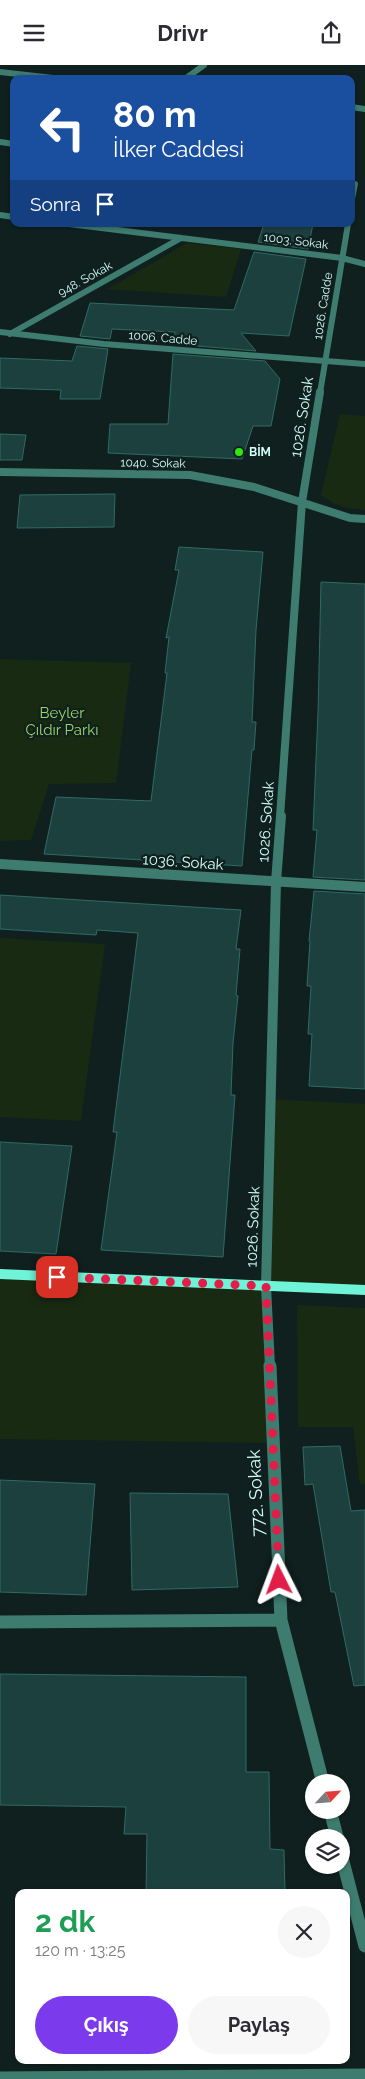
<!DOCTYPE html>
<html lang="tr">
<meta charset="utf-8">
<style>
:root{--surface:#fff;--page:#f7f7f7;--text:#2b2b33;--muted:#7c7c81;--accent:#7c3aed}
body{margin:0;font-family:Raleway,sans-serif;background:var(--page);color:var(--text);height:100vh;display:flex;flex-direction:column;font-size:19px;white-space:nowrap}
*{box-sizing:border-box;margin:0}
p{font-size:16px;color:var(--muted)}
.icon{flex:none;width:28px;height:28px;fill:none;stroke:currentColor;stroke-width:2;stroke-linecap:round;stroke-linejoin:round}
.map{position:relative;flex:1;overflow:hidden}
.drawer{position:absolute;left:15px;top:1824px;width:335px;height:175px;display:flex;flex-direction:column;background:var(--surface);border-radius:10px;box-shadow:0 1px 4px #0004}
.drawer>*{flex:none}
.hud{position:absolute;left:10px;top:10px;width:345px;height:152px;border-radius:10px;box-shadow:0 1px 4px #0004;background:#1a4fa0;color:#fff;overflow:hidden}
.needle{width:32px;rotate:64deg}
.tools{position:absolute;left:305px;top:1709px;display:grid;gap:10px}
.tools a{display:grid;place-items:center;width:45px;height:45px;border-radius:50%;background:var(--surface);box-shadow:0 1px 4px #0004;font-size:25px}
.pin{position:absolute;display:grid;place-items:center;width:42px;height:42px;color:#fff;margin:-21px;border-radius:10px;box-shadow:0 2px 8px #0006}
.me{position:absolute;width:55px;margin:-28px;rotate:357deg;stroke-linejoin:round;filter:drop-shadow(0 0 4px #0008)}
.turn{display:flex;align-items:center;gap:18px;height:105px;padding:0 20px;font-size:22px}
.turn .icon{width:65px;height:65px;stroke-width:2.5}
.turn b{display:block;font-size:35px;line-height:42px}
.then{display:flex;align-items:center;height:48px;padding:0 20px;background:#0003;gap:10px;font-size:19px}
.round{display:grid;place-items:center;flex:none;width:52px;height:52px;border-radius:26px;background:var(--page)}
.summary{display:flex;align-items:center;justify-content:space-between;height:85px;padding:0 20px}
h1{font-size:30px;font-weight:700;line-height:38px;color:#1e9e55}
.cta{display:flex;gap:10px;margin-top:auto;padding:10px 20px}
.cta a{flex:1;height:58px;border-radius:30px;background:var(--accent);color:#fff;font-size:20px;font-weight:700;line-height:58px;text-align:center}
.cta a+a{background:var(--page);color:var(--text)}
header{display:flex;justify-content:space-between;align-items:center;height:65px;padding:0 20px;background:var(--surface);font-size:22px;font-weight:700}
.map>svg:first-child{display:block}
</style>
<header><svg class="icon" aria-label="menu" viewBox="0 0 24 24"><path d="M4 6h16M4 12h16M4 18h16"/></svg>Drivr<svg class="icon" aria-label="share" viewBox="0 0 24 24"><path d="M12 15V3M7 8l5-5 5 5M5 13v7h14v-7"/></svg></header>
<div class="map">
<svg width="365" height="2014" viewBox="0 0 365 2014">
<rect width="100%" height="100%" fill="#0f201f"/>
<path fill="#192a12" d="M187,178L241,184L226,232L108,224Z
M340,349L365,351V445C349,444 333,441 321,430Z
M0,594L131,598L116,718L49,719L31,775L0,776Z
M0,873L105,879L81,1056L0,1052Z
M271,1034L365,1039V1225L266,1222L273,1378L0,1374V1209L265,1221Z
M297,1240L365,1243V1419L360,1420L353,1362H298Z"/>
<path fill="#1c403e" stroke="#306a67" d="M264,159H313L308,184L258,177Z
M254,187L306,194L289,271L241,268L256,286L174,279L175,267L112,264L110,274L80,271L90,238L234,245Z
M77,281L108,284L100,334H60L61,325L0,323V293L72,296Z
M173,289L265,296L280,314L271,361H253L242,394L108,388L110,359H168Z
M0,369L26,370L22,395H0Z
M115,429L114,462L17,463L20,430Z
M179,482L263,487L256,565L252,657H256L254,685H252L242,801L44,789L56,732L151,736L167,608H165L169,572L166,573L179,505H175Z
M321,517L365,519V815L313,812L317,765H313L318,648Z
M314,826L365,829V1024L309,1021L312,969H308L311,921H307L310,876H309Z
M0,830L241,845L236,884H240L236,930L238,931L233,978L231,1030H235L223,1192L101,1185L117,1067H113L138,868L97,865L96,870L0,864Z
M0,1077L72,1081L56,1189L0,1186Z
M340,1381L351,1446L365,1445V1620L354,1621L335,1527H331L313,1419L305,1420L303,1382Z
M0,1415L95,1419L86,1530L0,1527Z
M130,1428L228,1429L238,1522L132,1525Z
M0,1609L246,1612V1707H269L270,1784L284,1785L285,1828H146L147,1769H124L126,1742L0,1740Z"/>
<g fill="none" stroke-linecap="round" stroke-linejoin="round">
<path stroke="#3d7c6e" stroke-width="6" d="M0,7L62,14
M185,14L204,0
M351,42L365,44
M0,77L14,79
M351,139L355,119
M0,150L14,152
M69,159L342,193L365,199
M0,267L104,279L365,299
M10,269L181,173
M320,328L348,159"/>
<path stroke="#3d7c6e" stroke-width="8" d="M0,407L190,410L254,422L350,453L365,454
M280,752L302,437L320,327"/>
<path stroke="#3d7c6e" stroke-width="10" d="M0,799L365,822
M270,1302L266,1221L276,817L281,751"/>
<path stroke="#3d7c6e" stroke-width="13" d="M270,1301L281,1555L323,1718
M0,1557L281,1555
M330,1745L337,1772
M341,1789L365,1881
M0,2013L365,2010"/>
<path stroke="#70f4d7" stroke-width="10" d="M0,1209L365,1225"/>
</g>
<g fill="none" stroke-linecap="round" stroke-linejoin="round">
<path stroke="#e11d48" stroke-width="9" stroke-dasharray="0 16.2" d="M57,1212L266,1221L279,1515"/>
</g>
<circle fill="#31e711" stroke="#0f201f" stroke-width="2" cx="239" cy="387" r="5"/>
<g text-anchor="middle" stroke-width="4.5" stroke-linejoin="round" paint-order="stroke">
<g font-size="12" fill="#d1fcf6" stroke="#0f201f">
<text transform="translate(296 176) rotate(7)" y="4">1003. Sokak</text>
<text transform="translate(85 214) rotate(-29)" y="4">948. Sokak</text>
<text transform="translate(323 241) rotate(-81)" y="4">1026. Cadde</text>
<text transform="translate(163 273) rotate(5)" y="4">1006. Cadde</text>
<text transform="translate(153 398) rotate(1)" y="4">1040. Sokak</text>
</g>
<g font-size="12" font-weight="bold" fill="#d1fcf6" stroke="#0f201f" text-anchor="start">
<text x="249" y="391">BİM</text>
</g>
<g font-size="15" fill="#d1fcf6" stroke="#0f201f">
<text transform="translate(302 352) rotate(-81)" y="5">1026. Sokak</text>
<text transform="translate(266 757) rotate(-86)" y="5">1026. Sokak</text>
<text transform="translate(183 797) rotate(4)" y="5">1036. Sokak</text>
<text transform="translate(253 1162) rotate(-88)" y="5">1026. Sokak</text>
</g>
<g font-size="15" fill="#9cd663" stroke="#0f201f">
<text x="62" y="653">Beyler<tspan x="62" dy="17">Çıldır Parkı</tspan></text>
</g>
<g font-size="18" fill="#d1fcf6" stroke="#0f201f">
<text transform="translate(256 1428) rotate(-93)" y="6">772. Sokak</text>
</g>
</g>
</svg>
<div class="tools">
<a><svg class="needle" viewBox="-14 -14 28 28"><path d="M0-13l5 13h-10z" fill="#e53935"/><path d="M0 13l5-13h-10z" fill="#7c7c81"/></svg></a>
<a><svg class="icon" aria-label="layers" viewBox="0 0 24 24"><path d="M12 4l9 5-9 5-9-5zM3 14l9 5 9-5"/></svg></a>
</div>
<div class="pin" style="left:57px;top:1212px;background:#d93025"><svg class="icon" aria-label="arrive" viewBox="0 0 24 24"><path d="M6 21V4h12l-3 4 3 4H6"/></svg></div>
<svg class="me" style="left:279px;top:1515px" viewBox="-20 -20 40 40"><path d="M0-17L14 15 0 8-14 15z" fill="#e11d48" stroke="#fff" stroke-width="4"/></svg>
<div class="hud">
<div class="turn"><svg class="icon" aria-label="left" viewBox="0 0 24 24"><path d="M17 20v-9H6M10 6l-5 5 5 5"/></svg><div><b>80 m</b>İlker Caddesi</div></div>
<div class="then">Sonra<svg class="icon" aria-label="arrive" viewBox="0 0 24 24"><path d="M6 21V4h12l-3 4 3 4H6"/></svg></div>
</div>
<section class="drawer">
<div class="summary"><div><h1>2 dk</h1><p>120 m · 13:25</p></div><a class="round"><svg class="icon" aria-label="close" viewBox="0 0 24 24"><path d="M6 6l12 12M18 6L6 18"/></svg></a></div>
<div class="cta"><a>Çıkış</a><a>Paylaş</a></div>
</section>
</div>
